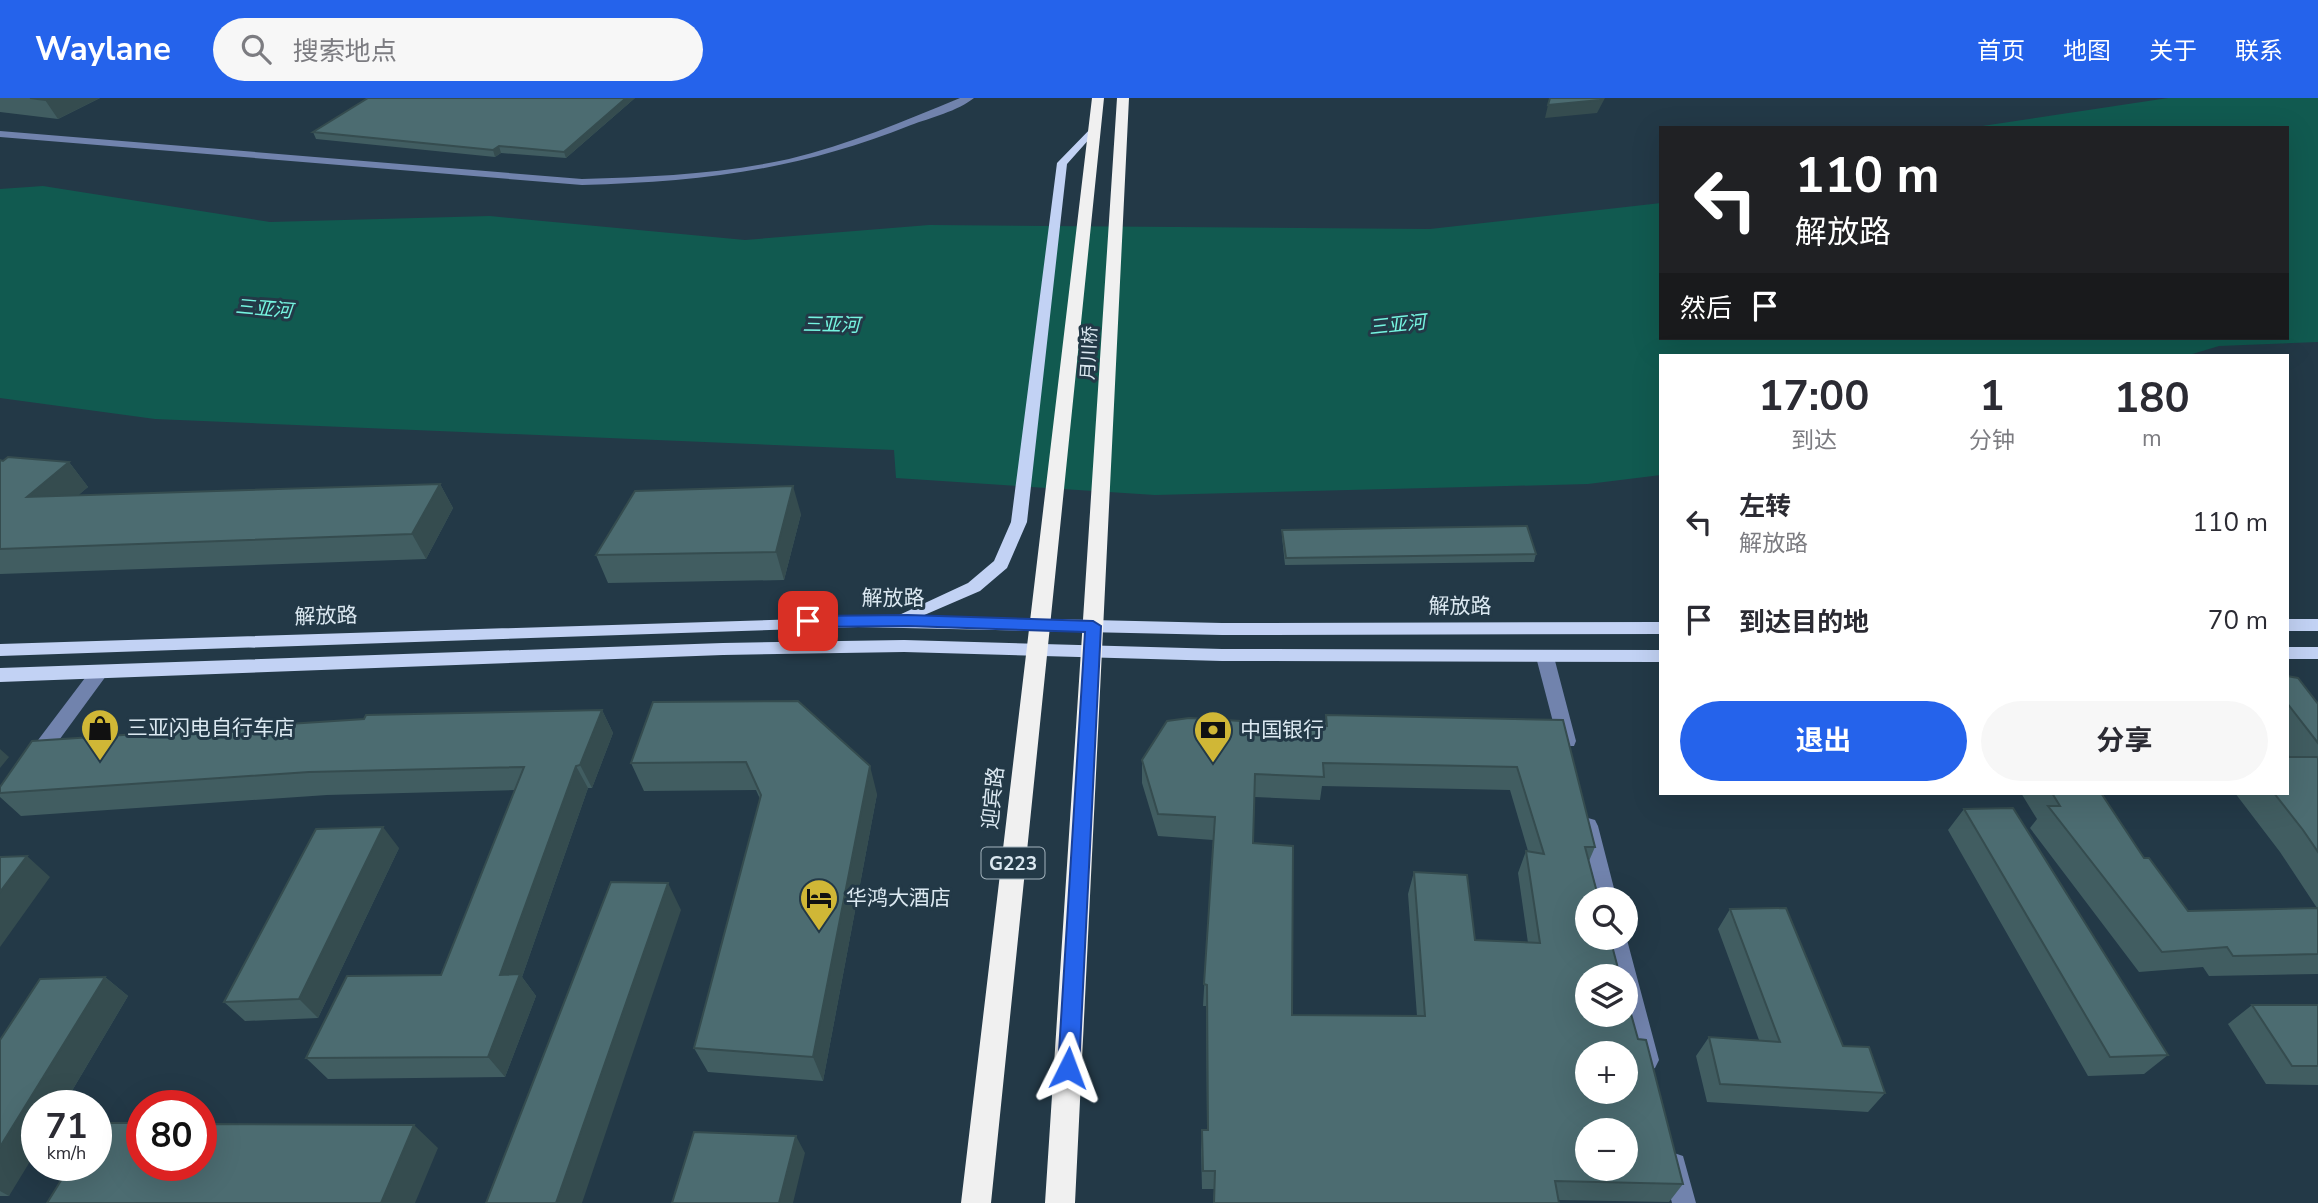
<!DOCTYPE html>
<html lang="zh">
<meta charset="utf-8">
<style>
:root{--surface:#fff;--page:#f7f7f7;--text:#2b2b33;--muted:#7c7c81;--accent:#2563eb}
body{margin:0;font-family:"Nunito Sans","Noto Sans SC",sans-serif;background:var(--page);color:var(--text);height:100vh;display:flex;flex-direction:column;font-size:26px;white-space:nowrap}
*{box-sizing:border-box;margin:0}
p{font-size:23px;color:var(--muted)}
.icon{flex:none;width:38px;height:38px;fill:none;stroke:currentColor;stroke-width:2;stroke-linecap:round;stroke-linejoin:round}
.map{position:relative;flex:1;overflow:hidden}
.side{position:absolute;left:1659px;top:256px;width:630px;height:441px;display:flex;flex-direction:column;background:var(--surface);border-radius:0px;box-shadow:0 7px 28px #0002}
.side>*{flex:none}
.top-card{position:absolute;left:1659px;top:28px;width:630px;height:214px;border-radius:0px;box-shadow:0 7px 28px #0002;background:#202124;color:#fff;overflow:hidden}
.tools{position:absolute;left:1575px;top:789px;display:grid;gap:14px}
.tools a{display:grid;place-items:center;width:63px;height:63px;border-radius:50%;background:var(--surface);box-shadow:0 7px 28px #0002;font-size:35px}
.speed{position:absolute;left:21px;top:992px;display:flex;gap:14px;font-size:35px;font-weight:700;text-align:center}
.speed>*{display:grid;place-content:center;width:91px;height:91px;border-radius:50%;background:var(--surface);box-shadow:0 7px 28px #0002;line-height:1}
.speed small{font-size:18px;font-weight:400}
.speed .limit{border:10px solid #d22;background:#fff;color:#111}
.pin{position:absolute;display:grid;place-items:center;width:60px;height:60px;color:#fff;margin:-30px;border-radius:14px;box-shadow:0 4px 10px #0006}
.me{position:absolute;width:77px;margin:-38px;rotate:3deg;stroke-linejoin:round;filter:drop-shadow(0 0 5px #0008)}
.turn{display:flex;align-items:center;gap:24px;height:147px;padding:0 21px;font-size:32px}
.turn .icon{width:91px;height:91px;stroke-width:2.5}
.turn b{display:block;font-size:49px;line-height:60px}
.then{display:flex;align-items:center;height:66px;padding:0 21px;background:#0003;gap:14px;font-size:26px}
.eta{display:flex;justify-content:space-evenly;align-items:center;height:119px;text-align:center}
.eta b{font-size:42px;font-weight:700;line-height:49px}
.primary-button{display:flex;gap:14px;margin-top:auto;padding:14px 21px}
.primary-button a{flex:1;height:80px;border-radius:42px;background:var(--accent);color:#fff;font-size:28px;font-weight:700;line-height:80px;text-align:center}
.primary-button a+a{background:var(--page);color:var(--text)}
ul{padding:0;list-style:none}
li{display:flex;align-items:center;gap:21px;height:98px;padding:0 21px}
li div{flex:1}
li b{display:block;font-size:26px}
li em{font-style:normal}
header{display:flex;align-items:center;gap:42px;box-sizing:border-box;height:98px;padding:0 35px;background:var(--accent);color:#fff}
header strong{font-size:33px}
nav{display:flex;gap:38px;margin-inline-start:auto;font-size:24px}
.search{width:490px;height:63px;background:var(--page);display:flex;align-items:center;gap:18px;box-sizing:border-box;padding:0 24px;border-radius:38px;color:var(--muted);font-size:26px}
.map>svg:first-child{display:block}
</style>
<header>
<strong>Waylane</strong>
<div class="search"><svg class="icon" aria-label="search" viewBox="0 0 24 24"><circle cx="10" cy="10" r="6"/><path d="M15 15l6 6"/></svg>搜索地点</div>
<nav><a>首页</a><a>地图</a><a>关于</a><a>联系</a></nav>
</header>
<div class="map">
<svg width="2318" height="1105" viewBox="0 0 2318 1105">
<rect width="100%" height="100%" fill="#233947"/>
<path fill="#115a50" d="M2168,0H2318V244L2219,248L2189,257H1661V377L1588,386L1155,397L896,380L894,352L155,321L0,300V91L43,88L270,124L490,118L745,142L929,127L1430,131L1661,105V240H2287V30H1969Z"/>
<g fill="none" stroke-linecap="round" stroke-linejoin="round">
<path fill="#7183ad" fill-rule="evenodd" d="M960,0H974C958,13 930,20 911,27C798,72 702,84 582,87L0,39V33L582,81C651,79 721,76 789,61C848,47 904,23 960,0Z
M1545,553L1554,559L1576,643L1574,648H1560L1558,643L1536,559Z
M100,567L109,573L106,578L43,664H29L27,659L29,654L94,568Z
M1588,720L1595,722L1598,728L1617,802H1596L1578,728L1581,722Z
M1626,838L1659,962L1655,970L1647,973L1639,970C1625,939 1626,911 1626,878H1615L1605,840Z
M1674,1055L1683,1058L1696,1105H1672L1662,1067L1665,1058Z"/>
<path fill="#c2d2f4" fill-rule="evenodd" d="M1095,26L1100,29L1067,66L1027,424L1007,470L980,493L922,518L1222,525L1661,524V536L1222,537L858,529L0,558V546L897,518L968,485L994,463L1011,424L1057,65Z
M2287,521H2318V533H2287Z
M904,542L1222,551L1661,552V564L1222,563L904,554L723,557L0,584V570L723,545Z
M2287,549H2318V561H2287Z"/>
<path fill="#f0f0f0" fill-rule="evenodd" d="M1092,0H1104L991,1105H961Z
M1117,0H1129L1075,1105H1045Z"/>
</g>
<path fill="#415d61" fill-rule="evenodd" d="M0,0H100L58,21L0,14Z
M635,0L566,60L501,55L495,59L316,41L313,34Z
M0,362L69,364L88,389L77,398L440,386L453,410L426,461L0,476Z
M801,416L784,482L608,485L596,457Z
M1282,432L1536,456L1534,464L1285,467L1282,439Z
M2287,578L2318,606V876L2209,878L2203,869L2139,874L2030,730L2037,721L2021,695H2101L2144,760L2188,813L2317,810L2280,754L2235,695H2287L2290,659L2287,654Z
M653,604L877,696L823,983L708,974L694,950L760,701L756,692L644,693L631,665Z
M602,612L613,635L592,690H588L522,879L536,898L505,979L328,981L306,960L441,877L515,692L327,697L21,718L0,699V689Z
M1326,617L1563,622L1595,749L1589,763L1638,941L1683,1086L1669,1104L1558,1102L1559,1105H1213L1214,1091H1202L1201,1051L1202,1032H1207L1206,908H1203L1213,742L1158,738L1142,685V662L1325,627ZM1322,688L1510,692L1528,753H1526L1518,775L1528,845L1475,842L1414,774L1408,796L1417,918L1292,917L1253,745L1255,699L1320,702Z
M1964,711L2168,957L2144,976L2088,978L1948,732Z
M399,750L318,920L245,923L224,904Z
M1730,811L1843,948L1885,995L1868,1014L1707,1004L1696,958L1709,939L1759,942L1718,831Z
M105,879L128,898L63,1008H37L9,1098H0V942Z
M2252,907H2318V987L2266,986L2228,926Z"/>
<path fill="#354c4f" d="M49,0H100L58,21L45,2Z
M626,0H635L566,60L564,54Z
M1601,0H1605L1597,15L1545,20L1548,7Z
M499,48L501,55L495,59L493,52Z
M69,364L88,389L47,424L27,399Z
M440,386L453,410L426,461L412,436Z
M793,388L801,416L784,482L776,454Z
M602,612L613,635L592,690L580,667Z
M0,651L9,659L0,670Z
M576,668L588,690L522,879L536,898L505,979L488,959L500,877Z
M870,668L877,696L823,983L813,959Z
M383,729L399,750L318,920L299,901Z
M27,758L50,779L0,849V794Z
M668,785L681,812L582,1105H556Z
M105,879L128,898L63,1008H37V1052L9,1098L0,1093V1049Z
M414,1027L438,1050L415,1105H381Z
M796,1038L805,1055L793,1105H779Z"/>
<path fill="#4c6c71" stroke="#354c4f" stroke-width="2" fill-rule="evenodd" d="M30,0H49L45,2Z
M368,0H626L564,54L499,48L493,52L313,34Z
M1550,0H1601L1600,2L1548,7Z
M8,359L69,364L27,399L440,386L412,436L0,451V362L3,363Z
M793,388L776,454L596,457L635,393Z
M1527,428L1536,456L1286,460L1282,432Z
M2287,578L2298,580L2318,606V645L2287,605Z
M798,603L870,668L813,959L694,950L761,697L746,664L631,665L653,604Z
M602,612L580,667L576,668L500,877L520,876L488,959L306,960L347,878L441,877L524,669L309,674L0,695V689L32,643L364,621L366,617Z
M1326,617L1563,622L1595,749H1585L1599,802H1587V840H1610L1620,878H1587V917H1626V898L1638,941L1646,942L1683,1086L1555,1083L1559,1105H1214L1215,1073H1203L1202,1032H1208L1207,887L1204,886L1215,719L1158,716L1142,662L1167,623L1189,620L1327,628ZM1323,665L1517,669L1544,756L1526,753L1540,845L1475,842L1467,777L1414,774L1425,918L1292,917L1293,748L1253,745L1255,676L1324,679ZM1587,956H1626V994H1587ZM1587,1032H1626V1071H1587Z
M2287,659H2317L2318,660V754L2303,732L2274,695H2287Z
M2052,695H2101L2144,760H2149L2188,813L2318,810V856L2233,858L2227,849L2162,854L2048,708H2060Z
M2013,710L2168,957L2110,959L1964,711Z
M383,729L299,901L224,904L316,731Z
M27,758L0,794V759Z
M611,784L668,785L556,1105H486Z
M1786,810L1843,948L1869,949L1885,995L1720,986L1709,939L1780,944L1730,811Z
M105,879L0,1049V942L40,881Z
M2252,907H2318V968H2292Z
M96,1025H142V1068H201V1026L414,1027L381,1105H47L70,1068H96Z
M694,1034L796,1038L779,1105H672Z"/>
<path fill="#2563eb" stroke="#184099" stroke-width="2" d="M908,517L1093,523L1101,528L1079,970L1076,977L1068,980L1061,977L1058,970L1085,534L908,528L808,529L801,523L808,518Z"/>
<defs>
<symbol id="shop-pin" viewBox="-11 -11 22 30"><path d="M0 17L-7.5 6A9.5 9.5 0 1 1 7.5 6Z" fill="#d0b736" stroke="#233947"/><path d="M-5-2.5h2.3a2.7 3.5 0 0 1 5.4 0H5L5.5 6h-11ZM-1.5-2.5h3a1.5 2.3 0 0 0-3 0Z" fill="#111"/></symbol>
<symbol id="bank-pin" viewBox="-11 -11 22 30"><path d="M0 17L-7.5 6A9.5 9.5 0 1 1 7.5 6Z" fill="#d0b736" stroke="#233947"/><path d="M-6-4H6V4H-6ZM0-2.3a2.3 2.3 0 1 0 0 4.6a2.3 2.3 0 1 0 0-4.6Z" fill="#111"/></symbol>
<symbol id="hotel-pin" viewBox="-11 -11 22 30"><path d="M0 17L-7.5 6A9.5 9.5 0 1 1 7.5 6Z" fill="#d0b736" stroke="#233947"/><path d="M-6-4.5h1.5V1H6V5H4.5V3h-9V5H-6ZM-4 0a1.8 1.8 0 1 1 3.6 0ZM.5 0V-2.5h3Q6-2.5 6 0Z" fill="#111"/></symbol>
</defs>
<g fill-rule="evenodd">
<use href="#shop-pin" x="78" y="608" width="44" height="60"/>
<use href="#bank-pin" x="1191" y="610" width="44" height="60"/>
<use href="#hotel-pin" x="797" y="778" width="44" height="60"/>
</g>
<g text-anchor="middle" stroke-width="6" stroke-linejoin="round" paint-order="stroke">
<g font-size="18" fill="#dbe8f1" stroke="#233947">
<text transform="translate(1089 255) rotate(-87)" y="6">月川桥</text>
</g>
<g font-size="19" font-style="italic" fill="#75f4e0" stroke="#233947">
<text transform="translate(264 210) rotate(5)" y="7">三亚河</text>
<text transform="translate(831 226) rotate(1)" y="7">三亚河</text>
<text transform="translate(1397 226) rotate(-6)" y="7">三亚河</text>
</g>
<rect fill="#233947" stroke="#a4b4be" stroke-width="2" x="981.5" y="749.5" width="63" height="31" rx="5"/>
<g font-size="19" font-weight="bold" fill="#dbe8f1">
<text x="1013" y="772">G223</text>
</g>
<g font-size="21" fill="#dbe8f1" stroke="#233947">
<text x="893" y="507">解放路</text>
<text x="1460" y="515">解放路</text>
<text transform="translate(326 518) rotate(-2)" y="7">解放路</text>
<text transform="translate(993 700) rotate(-84)" y="7">迎宾路</text>
</g>
<g font-size="21" fill="#dbe8f1" stroke="#233947" text-anchor="start">
<text x="127" y="637">三亚闪电自行车店</text>
<text x="1240" y="639">中国银行</text>
<text x="846" y="807">华鸿大酒店</text>
</g>
</g>
</svg>
<div class="tools">
<a><svg class="icon" aria-label="search" viewBox="0 0 24 24"><circle cx="10" cy="10" r="6"/><path d="M15 15l6 6"/></svg></a>
<a><svg class="icon" aria-label="layers" viewBox="0 0 24 24"><path d="M12 4l9 5-9 5-9-5zM3 14l9 5 9-5"/></svg></a>
<a>+</a>
<a>−</a>
</div>
<div class="speed"><div>71<small>km/h</small></div><div class="limit">80</div></div>
<div class="pin" style="left:808px;top:523px;background:#d93025"><svg class="icon" aria-label="arrive" viewBox="0 0 24 24"><path d="M6 21V4h12l-3 4 3 4H6"/></svg></div>
<svg class="me" style="left:1068px;top:970px" viewBox="-20 -20 40 40"><path d="M0-17L14 15 0 8-14 15z" fill="#2563eb" stroke="#fff" stroke-width="4"/></svg>
<div class="top-card">
<div class="turn"><svg class="icon" aria-label="left" viewBox="0 0 24 24"><path d="M17 20v-9H6M10 6l-5 5 5 5"/></svg><div><b>110 m</b>解放路</div></div>
<div class="then">然后<svg class="icon" aria-label="arrive" viewBox="0 0 24 24"><path d="M6 21V4h12l-3 4 3 4H6"/></svg></div>
</div>
<section class="side">
<div class="eta">
<div><b>17:00</b><p>到达</p></div>
<div><b>1</b><p>分钟</p></div>
<div><b>180</b><p>m</p></div>
</div>
<ul>
<li><svg class="icon" aria-label="left" viewBox="0 0 24 24"><path d="M17 20v-9H6M10 6l-5 5 5 5"/></svg><div><b>左转</b><p>解放路</p></div><em>110 m</em></li>
<li><svg class="icon" aria-label="arrive" viewBox="0 0 24 24"><path d="M6 21V4h12l-3 4 3 4H6"/></svg><div><b>到达目的地</b></div><em>70 m</em></li>
</ul>
<div class="primary-button"><a>退出</a><a>分享</a></div>
</section>
</div>
